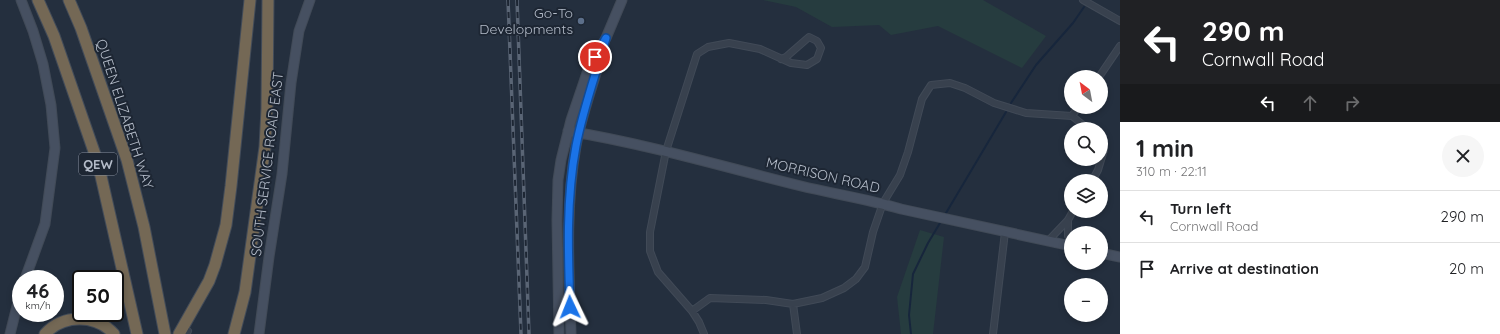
<!DOCTYPE html>
<meta charset="utf-8">
<style>
:root{--surface:#fff;--page:#f6f6f6;--text:#202124;--muted:#757577;--line:#e0e0e0}
body{margin:0;font-family:Quicksand,sans-serif;background:var(--page);color:var(--text);height:100vh;display:flex;flex-direction:column;font-size:15px;white-space:nowrap}
*{box-sizing:border-box;margin:0}
p{font-size:13px;color:var(--muted)}
.icon{flex:none;width:22px;height:22px;fill:none;stroke:currentColor;stroke-width:2;stroke-linecap:round;stroke-linejoin:round}
.map{position:relative;flex:1;overflow:hidden}
.sheet{display:flex;flex-direction:column;background:var(--surface);width:380px}
.sheet>*{flex:none}
.top-card{background:#202124;color:#fff;overflow:hidden}
.needle{width:26px;rotate:328deg}
.tools{position:absolute;left:1064px;top:70px;display:grid;gap:8px}
.tools a{display:grid;place-items:center;width:44px;height:44px;border-radius:50%;background:var(--surface);box-shadow:0 2px 6px #0003;font-size:20px}
.speed{position:absolute;left:12px;top:270px;display:flex;gap:8px;font-size:20px;font-weight:700;text-align:center}
.speed>*{display:grid;place-content:center;width:52px;height:52px;border-radius:50%;background:var(--surface);box-shadow:0 2px 6px #0003;line-height:1}
.speed small{font-size:10px;font-weight:400}
.speed .limit{border:2px solid #111;border-radius:6px;background:#fff;color:#111}
.pin{position:absolute;display:grid;place-items:center;width:34px;height:34px;color:#fff;margin:-17px;border:2px solid #fff;border-radius:50%;box-shadow:0 1px 4px #0007}
.me{position:absolute;width:44px;margin:-22px;rotate:358deg;stroke-linejoin:round;filter:drop-shadow(0 0 3px #0008)}
.turn{display:flex;align-items:center;gap:14px;height:84px;padding:0 16px;font-size:18px}
.turn .icon{width:52px;height:52px;stroke-width:2.5}
.turn b{display:block;font-size:28px;line-height:34px}
.lanes{display:flex;align-items:center;height:38px;padding:0 16px;background:#0003;justify-content:center;gap:20px;direction:ltr}
.lanes .off{opacity:.35}
.round{display:grid;place-items:center;flex:none;width:42px;height:42px;border-radius:21px;background:var(--page)}
.head{display:flex;align-items:center;justify-content:space-between;height:68px;padding:0 16px}
h1{font-size:24px;font-weight:800;line-height:30px}
ul{padding:0;list-style:none}
li{display:flex;align-items:center;gap:12px;height:52px;padding:0 16px;border-top:1px solid var(--line)}
li div{flex:1}
li b{display:block;font-size:15px}
li em{font-style:normal}
main{display:flex;flex:1;min-height:0}
.map>svg:first-child{display:block}
</style>
<main>
<div class="map">
<svg width="1120" height="334" viewBox="0 0 1120 334">
<rect width="100%" height="100%" fill="#242f3e"/>
<path fill="#263c3f" d="M763,0H983L1046,36L1022,68L938,26L891,35L879,25L832,27L796,7Z
M920,230L944,237L933,334H901L897,297Z"/>
<g fill="none" stroke-linecap="round" stroke-linejoin="round">
<path stroke="#17263c" stroke-width="2" d="M1011,103L1036,65L1073,23L1084,7
M946,213L1006,112
M911,334L909,315L913,274L928,243L940,223"/>
<defs>
<path id="street" d="M1083,0L1120,21
M1099,77L1120,46
M1072,116L1078,107
M1092,181L1098,170L1104,150L1101,145
M1068,220V236L1071,242
M1048,241L1068,220L1073,211
M793,304L797,334
M692,311L710,298L766,300L793,304L822,298L844,288L856,279L865,267L873,232L883,203L900,175L908,152L922,99L931,85L950,83L965,88L994,103L1026,113L1072,116L1088,129
M186,334L188,331
M704,334L699,322L692,311L658,272L650,251V232L666,151L697,54L708,47L729,43L760,49L791,63L807,65L817,59L821,48L817,41L809,37L786,57L781,59
M993,334L1005,232"/>
<path id="secondary" d="M21,0L33,31L43,64L51,105L55,148L45,224L25,279
M568,131C647,144 724,167 801,186C834,194 868,199 901,209L1071,246
M1101,253L1120,257
M10,334L21,290
M259,334L269,257L282,174L291,83L299,31L310,0
M559,334L557,220L558,180L561,160L571,120L589,67L606,38L622,0
M571,334C569,271 565,208 576,146C582,113 594,82 603,50"/>
<path id="highway" d="M38,0L54,36L98,163L137,334
M69,0L81,28L127,160L144,227L165,334
M45,334C63,314 96,314 114,334
M179,334L209,281L215,265L226,225L231,186L250,0
M234,334L245,292L265,147L267,109L268,0"/>
</defs>
<use href="#street" stroke="#414a57" stroke-width="8"/>
<use href="#secondary" stroke="#414a57" stroke-width="11"/>
<use href="#highway" stroke="#434c59" stroke-width="13"/>
<use href="#street" stroke="#38414e" stroke-width="6"/>
<use href="#secondary" stroke="#465061" stroke-width="9"/>
<use href="#highway" stroke="#746855" stroke-width="11"/>
<defs>
<path id="rail" d="M508,0L521,334
M517,0L529,334"/>
</defs>
<use href="#rail" stroke="#5a6575" stroke-width="3.5"/>
<use href="#rail" stroke="#1d2633" stroke-width="2" stroke-dasharray="6" stroke-linecap="butt"/>
</g>
<g fill="none" stroke-linecap="round" stroke-linejoin="round">
<defs>
<path id="route" d="M570,307C568,253 566,199 576,146C583,109 596,74 606,38L595,57"/>
</defs>
<use href="#route" stroke="#114b97" stroke-width="10"/>
<use href="#route" stroke="#1a73e8" stroke-width="7"/>
</g>
<circle fill="#5c6f8a" stroke="#1d2633" stroke-width="1.5" cx="581" cy="21" r="4"/>
<g text-anchor="middle" stroke-width="4" stroke-linejoin="round" paint-order="stroke">
<rect fill="#1d2633" stroke="#878f9c" stroke-width="1" x="79" y="153" width="38" height="22" rx="3"/>
<g font-size="13" font-weight="bold" fill="#b4bcc9">
<text x="98" y="169">QEW</text>
</g>
<g font-size="14" fill="#b4bcc9" stroke="#1d2633" text-anchor="end">
<text x="573" y="18">Go-To<tspan x="573" dy="16">Developments</tspan></text>
</g>
<g font-size="14" fill="#b4bcc9" stroke="#1d2633">
<text transform="translate(125 114) rotate(72)" y="5">QUEEN ELIZABETH WAY</text>
<text transform="translate(267 164) rotate(-83)" y="5">SOUTH SERVICE ROAD EAST</text>
<text transform="translate(823 175) rotate(13)" y="5">MORRISON ROAD</text>
</g>
</g>
</svg>
<div class="tools">
<a><svg class="needle" viewBox="-14 -14 28 28"><path d="M0-13l5 13h-10z" fill="#e53935"/><path d="M0 13l5-13h-10z" fill="#757577"/></svg></a>
<a><svg class="icon" aria-label="search" viewBox="0 0 24 24"><circle cx="10" cy="10" r="6"/><path d="M15 15l6 6"/></svg></a>
<a><svg class="icon" aria-label="layers" viewBox="0 0 24 24"><path d="M12 4l9 5-9 5-9-5zM3 14l9 5 9-5"/></svg></a>
<a>+</a>
<a>−</a>
</div>
<div class="speed"><div>46<small>km/h</small></div><div class="limit">50</div></div>
<div class="pin" style="left:595px;top:57px;background:#d93025"><svg class="icon" aria-label="arrive" viewBox="0 0 24 24"><path d="M6 21V4h12l-3 4 3 4H6"/></svg></div>
<svg class="me" style="left:570px;top:307px" viewBox="-20 -20 40 40"><path d="M0-17L14 15 0 8-14 15z" fill="#1a73e8" stroke="#fff" stroke-width="4"/></svg>
</div>
<section class="sheet">
<div class="top-card">
<div class="turn"><svg class="icon" aria-label="left" viewBox="0 0 24 24"><path d="M17 20v-9H6M10 6l-5 5 5 5"/></svg><div><b>290 m</b>Cornwall Road</div></div>
<div class="lanes"><svg class="icon" aria-label="left" viewBox="0 0 24 24"><path d="M17 20v-9H6M10 6l-5 5 5 5"/></svg><svg class="icon off" aria-label="ahead" viewBox="0 0 24 24"><path d="M12 20V5M6 11l6-6 6 6"/></svg><svg class="icon off" aria-label="right" viewBox="0 0 24 24"><path d="M7 20v-9h11M14 6l5 5-5 5"/></svg></div>
</div>
<div class="head"><div><h1>1 min</h1><p>310 m · 22:11</p></div><a class="round"><svg class="icon" aria-label="close" viewBox="0 0 24 24"><path d="M6 6l12 12M18 6L6 18"/></svg></a></div>
<ul>
<li><svg class="icon" aria-label="left" viewBox="0 0 24 24"><path d="M17 20v-9H6M10 6l-5 5 5 5"/></svg><div><b>Turn left</b><p>Cornwall Road</p></div><em>290 m</em></li>
<li><svg class="icon" aria-label="arrive" viewBox="0 0 24 24"><path d="M6 21V4h12l-3 4 3 4H6"/></svg><div><b>Arrive at destination</b></div><em>20 m</em></li>
</ul>
</section>
</main>
